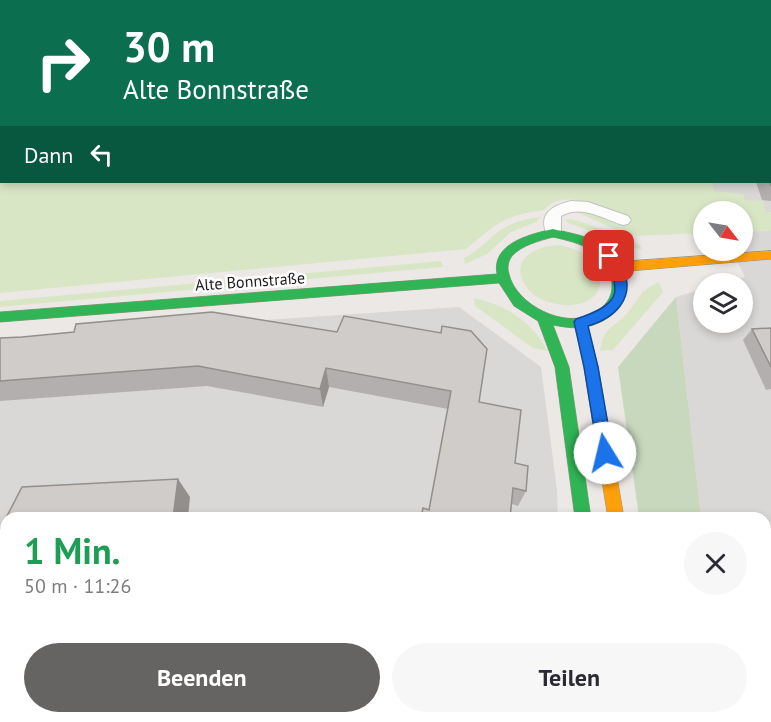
<!DOCTYPE html>
<html lang="de">
<meta charset="utf-8">
<style>
:root{--surface:#fff;--page:#f7f7f7;--text:#2b2b33;--muted:#7c7c81;--accent:#656463}
body{margin:0;font-family:"PT Sans",sans-serif;background:var(--page);color:var(--text);height:100vh;display:flex;flex-direction:column;font-size:22px;white-space:nowrap}
*{box-sizing:border-box;margin:0}
p{font-size:20px;color:var(--muted)}
.icon{flex:none;width:33px;height:33px;fill:none;stroke:currentColor;stroke-width:2;stroke-linecap:round;stroke-linejoin:round}
.map{position:relative;flex:1;overflow:hidden}
.sheet{position:absolute;left:0px;top:512px;width:771px;height:212px;display:flex;flex-direction:column;background:var(--surface);border-radius:18px 18px 0 0;box-shadow:0 3px 9px #0003}
.sheet>*{flex:none}
.hud{position:absolute;left:0px;top:0px;width:771px;height:183px;box-shadow:0 3px 9px #0003;background:#0b6e4f;color:#fff;overflow:hidden}
.needle{width:39px;rotate:121deg}
.fabs{position:absolute;left:693px;top:201px;display:grid;gap:12px}
.fabs a{display:grid;place-items:center;width:60px;height:60px;border-radius:50%;background:var(--surface);box-shadow:0 3px 9px #0003;font-size:30px}
.pin{position:absolute;display:grid;place-items:center;width:51px;height:51px;color:#fff;margin:-26px;border-radius:12px;box-shadow:0 3px 9px #0006}
.me{position:absolute;width:66px;margin:-33px;rotate:351deg;stroke-linejoin:round;filter:drop-shadow(0 0 4px #0008)}
.turn{display:flex;align-items:center;gap:21px;height:126px;padding:0 24px;font-size:27px}
.turn .icon{width:78px;height:78px;stroke-width:2.5}
.turn b{display:block;font-size:42px;line-height:51px}
.then{display:flex;align-items:center;height:57px;padding:0 24px;background:#0003;gap:12px;font-size:22px}
.round{display:grid;place-items:center;flex:none;width:63px;height:63px;border-radius:32px;background:var(--page)}
.overview{display:flex;align-items:center;justify-content:space-between;height:102px;padding:0 24px}
h1{font-size:36px;font-weight:800;line-height:45px;color:#1e9e55}
.primary-button{display:flex;gap:12px;margin-top:auto;padding:12px 24px}
.primary-button a{flex:1;height:69px;border-radius:36px;background:var(--accent);color:#fff;font-size:24px;font-weight:800;line-height:69px;text-align:center}
.primary-button a+a{background:var(--page);color:var(--text)}
.map>svg:first-child{display:block}
</style>
<div class="map">
<svg width="771" height="722" viewBox="0 0 771 722">
<rect width="100%" height="100%" fill="#ebe8e5"/>
<path fill="#dad8d7" d="M518,0H771V722H725L724,717H765V518L701,517L676,297L703,289L704,322H742V284L723,283L745,277L732,251L742,250V212L699,182H770V2Z
M459,307L541,367L557,490L558,517L6,518V717H534V722H0V338Z"/>
<path fill="#d9e6c6" d="M0,0H518L2,2V182H712L714,191L743,194L745,200L763,201L766,212H771V231L743,232L742,212H704L703,233L637,236L621,232L577,212L579,210L604,208C584,201 559,192 544,210C501,216 498,223 466,249L0,293Z
M541,217L536,222L511,232L487,254L465,264L464,258C480,250 486,241 499,231C512,222 526,219 541,217Z
M569,219C594,223 614,238 639,244L642,249C615,247 593,230 568,223L565,220Z
M559,245C625,258 606,320 549,302C539,299 529,293 524,283C510,257 538,246 559,245Z
M441,261L443,267L0,307V301Z
M659,282L663,292L613,350L600,351C604,324 615,329 629,311C642,295 638,292 659,282Z
M474,298C506,305 532,322 548,351L533,348L475,306Z"/>
<path fill="#c8d8bc" d="M676,297L701,517H639L618,367Z"/>
<path fill="#d5efd3" d="M193,717H326L346,722H189Z"/>
<g fill="none" stroke-linecap="round" stroke-linejoin="round">
<defs>
<path id="lane" d="M571,201L588,202L628,216L631,220L628,224L623,225C602,219 583,204 561,216V233L558,237H548C537,214 551,206 571,201Z"/>
<path id="street" d="M113,717H159L158,722H112Z
M476,717H541L543,722H478Z"/>
<path id="fast" d="M553,229C573,234 593,236 609,250C633,270 628,312 598,323C583,330 568,328 553,325L569,367L591,518H575L555,367L538,321L514,306L499,283L0,322V312L497,274C491,243 531,234 553,229ZM553,237C580,243 610,251 612,284C613,297 605,307 594,313C566,330 516,305 509,274C507,268 508,261 512,256C522,245 539,241 553,237Z"/>
<path id="slow" d="M771,251V259L617,272L611,267L617,262Z
M581,317L587,322L598,367L624,518H608L584,367L575,322Z
M586,717H604L605,722H587Z"/>
<path id="jam" d="M621,717H639V722H621Z"/>
</defs>
<use href="#lane" stroke="#c2c1c0" stroke-width="2"/>
<use href="#street" stroke="#c2c1c0" stroke-width="1"/>
<use href="#fast" stroke="#93927f" stroke-width="1"/>
<use href="#slow" stroke="#93927f" stroke-width="1"/>
<use href="#jam" stroke="#93927f" stroke-width="1"/>
<use href="#lane" fill="#fcfcfb" fill-rule="evenodd"/>
<use href="#street" fill="#fcfcfb" fill-rule="evenodd"/>
<use href="#fast" fill="#30b455" fill-rule="evenodd"/>
<use href="#slow" fill="#ff9f0a" fill-rule="evenodd"/>
<use href="#jam" fill="#e5322d" fill-rule="evenodd"/>
</g>
<path fill="#b3afae" d="M758,0H771V22L770,19V2H759Z
M771,132V201L762,200L756,182H770Z
M771,328V389L766,390L743,340L752,329Z
M337,332L479,402L515,463L526,491L518,506L512,504L429,510L448,409L329,387L323,407L207,386L0,401V338Z"/>
<path fill="#928f8d" d="M326,368L329,387L323,407L320,389Z
M178,479L190,497L188,518H173Z
M15,717H43L41,722H13Z"/>
<path fill="#d0ccca" stroke="#928f8d" stroke-width="1.5" d="M766,0H771V8L770,5V2H767Z
M770,132H771V186L770,182Z
M212,312L337,332L344,316L441,333L442,326L471,331L487,349L479,402L521,410L515,463L528,466L526,491L513,488L510,518H421L423,508L429,510L451,391L326,368L320,389L198,366L0,381V338L22,337L74,332L76,324Z
M771,328V367L752,329Z
M178,479L173,518H6L22,487Z
M6,518V717H15L13,722H0V530Z"/>
<path fill="#1a73e8" stroke="#114b97" stroke-width="1.5" d="M609,251C616,254 621,262 624,269C635,299 615,318 588,326L598,367L613,453L611,458L605,460L600,458L598,453L584,367L574,322L576,319C616,306 626,294 603,256Z"/>
<g text-anchor="middle" stroke-width="5" stroke-linejoin="round" paint-order="stroke">
<g font-size="16" fill="#1d1d1d" stroke="#fff">
<text transform="translate(250 281) rotate(-4)" y="6">Alte Bonnstraße</text>
</g>
</g>
</svg>
<div class="fabs">
<a><svg class="needle" viewBox="-14 -14 28 28"><path d="M0-13l5 13h-10z" fill="#e53935"/><path d="M0 13l5-13h-10z" fill="#7c7c81"/></svg></a>
<a><svg class="icon" aria-label="layers" viewBox="0 0 24 24"><path d="M12 4l9 5-9 5-9-5zM3 14l9 5 9-5"/></svg></a>
</div>
<div class="pin" style="left:609px;top:256px;background:#d93025"><svg class="icon" aria-label="arrive" viewBox="0 0 24 24"><path d="M6 21V4h12l-3 4 3 4H6"/></svg></div>
<svg class="me" style="left:605px;top:453px" viewBox="-20 -20 40 40"><circle r="19" fill="#fff"/><path d="M0-13L10 11 0 6-10 11z" fill="#1a73e8"/></svg>
<div class="hud">
<div class="turn"><svg class="icon" aria-label="right" viewBox="0 0 24 24"><path d="M7 20v-9h11M14 6l5 5-5 5"/></svg><div><b>30 m</b>Alte Bonnstraße</div></div>
<div class="then">Dann<svg class="icon" aria-label="left" viewBox="0 0 24 24"><path d="M17 20v-9H6M10 6l-5 5 5 5"/></svg></div>
</div>
<section class="sheet">
<div class="overview"><div><h1>1 Min.</h1><p>50 m · 11:26</p></div><a class="round"><svg class="icon" aria-label="close" viewBox="0 0 24 24"><path d="M6 6l12 12M18 6L6 18"/></svg></a></div>
<div class="primary-button"><a>Beenden</a><a>Teilen</a></div>
</section>
</div>
